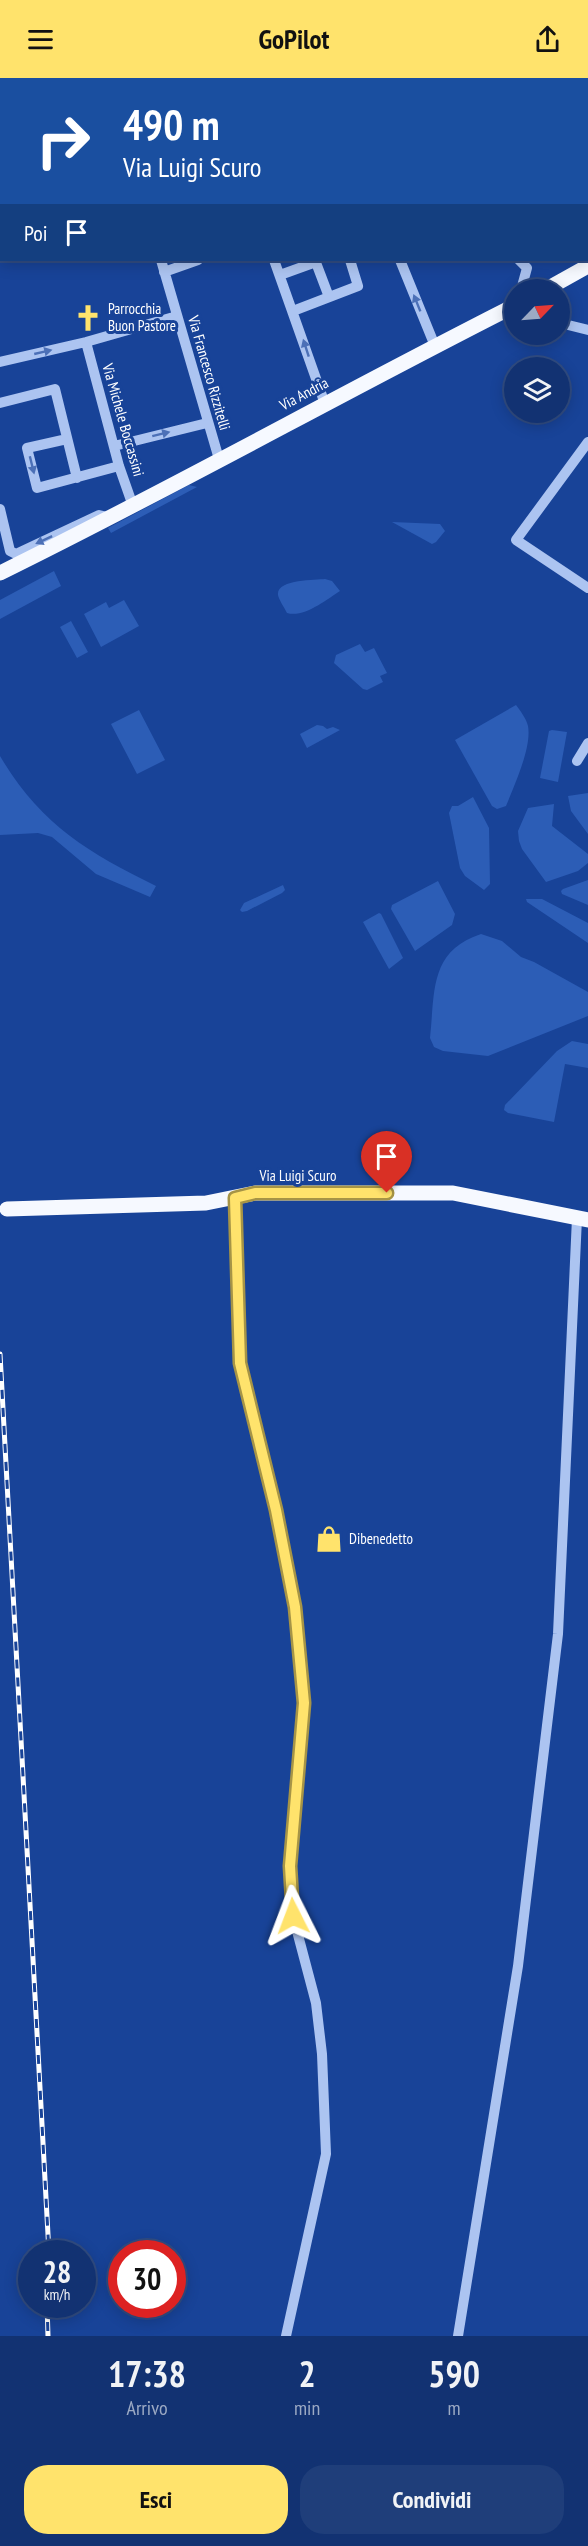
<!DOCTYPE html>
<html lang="it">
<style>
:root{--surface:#123272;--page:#1f3e7a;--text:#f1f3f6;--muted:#9caac4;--line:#314d84;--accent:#ffe36c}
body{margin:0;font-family:"PT Sans Narrow",sans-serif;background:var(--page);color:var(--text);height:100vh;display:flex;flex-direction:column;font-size:22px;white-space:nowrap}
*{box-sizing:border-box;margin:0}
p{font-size:20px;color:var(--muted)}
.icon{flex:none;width:33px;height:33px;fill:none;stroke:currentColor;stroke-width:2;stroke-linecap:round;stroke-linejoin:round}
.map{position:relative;height:2258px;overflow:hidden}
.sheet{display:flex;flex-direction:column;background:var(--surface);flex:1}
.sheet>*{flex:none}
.banner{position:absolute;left:0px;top:0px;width:588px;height:183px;box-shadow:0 3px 15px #0003,0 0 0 2px var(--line);background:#1a4fa0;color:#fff;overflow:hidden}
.needle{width:39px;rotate:65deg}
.buttons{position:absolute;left:504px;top:201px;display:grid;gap:12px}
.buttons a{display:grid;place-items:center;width:66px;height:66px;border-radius:50%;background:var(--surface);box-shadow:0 3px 15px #0003,0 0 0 2px var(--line);font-size:30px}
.speed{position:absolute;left:18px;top:2162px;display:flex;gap:12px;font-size:30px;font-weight:700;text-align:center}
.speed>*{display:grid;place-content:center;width:78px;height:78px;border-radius:50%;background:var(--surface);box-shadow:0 3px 15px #0003,0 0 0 2px var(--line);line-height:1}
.speed small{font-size:15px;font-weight:400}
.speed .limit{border:9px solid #d22;background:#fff;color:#111}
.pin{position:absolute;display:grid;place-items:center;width:51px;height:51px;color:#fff;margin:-62px -26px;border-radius:50% 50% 50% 0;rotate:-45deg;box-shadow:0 0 6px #0007}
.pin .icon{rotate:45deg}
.me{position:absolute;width:66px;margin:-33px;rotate:357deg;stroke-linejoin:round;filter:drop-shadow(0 0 4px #0008)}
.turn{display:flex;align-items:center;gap:21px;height:126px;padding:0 24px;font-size:27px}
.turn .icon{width:78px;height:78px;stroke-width:2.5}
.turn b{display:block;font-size:42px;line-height:51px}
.then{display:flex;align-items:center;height:57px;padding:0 24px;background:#0003;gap:12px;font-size:22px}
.eta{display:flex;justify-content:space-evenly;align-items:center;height:102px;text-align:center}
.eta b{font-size:36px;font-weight:700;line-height:42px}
.button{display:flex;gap:12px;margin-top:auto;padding:12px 24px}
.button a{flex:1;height:69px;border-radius:24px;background:var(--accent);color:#111;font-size:24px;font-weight:700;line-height:69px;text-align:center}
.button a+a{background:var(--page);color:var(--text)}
header{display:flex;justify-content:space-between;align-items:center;height:78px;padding:0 24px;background:var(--accent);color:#111;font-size:27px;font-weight:700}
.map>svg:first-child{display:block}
</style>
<header><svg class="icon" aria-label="menu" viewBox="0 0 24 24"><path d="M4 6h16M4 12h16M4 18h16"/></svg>GoPilot<svg class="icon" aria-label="share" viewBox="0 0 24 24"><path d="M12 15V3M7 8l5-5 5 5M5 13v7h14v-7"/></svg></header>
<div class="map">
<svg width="588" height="2258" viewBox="0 0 588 2258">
<rect width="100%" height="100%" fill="#184398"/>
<path fill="#2c5db6" d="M189,407L197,409L111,455L108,450Z
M392,444L440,446L445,453L436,464L432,466Z
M54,493L61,508L0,541V522Z
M325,501L332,503L340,513C326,522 304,540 287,535C284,529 279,522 278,517C276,501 316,502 325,501Z
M124,522L139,548L101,569L84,536L106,524L109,530Z
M71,543L88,574L77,580L60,549Z
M360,566L365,574L374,570L387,595L380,598L383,604L367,612L363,611L334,585L336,577Z
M516,627C521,634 526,640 528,648C532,669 514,708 506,728L497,731L492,728L455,662Z
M139,632L165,682L137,696L111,646Z
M317,647L323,648L327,651L333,649L340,652L307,670L300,656Z
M552,652L567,654L558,704L540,700L549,653Z
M0,678C40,746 87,774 156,808L150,819L96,796L52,759L38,755L0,757Z
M588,715V756L571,733L568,718Z
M473,719L489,750L490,806L484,812L465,798L460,790L449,735L452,728H458Z
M554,726L552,748L588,776V785L578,793L546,804L522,771L519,763L518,753L528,730Z
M588,802V827L562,816L561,813L563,811Z
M438,803L455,836L452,847L415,873L391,831L392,827Z
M283,807L285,812L282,815L247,833L242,834L240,832L244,825Z
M526,821H542L588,845V865L527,824Z
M379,835L381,836L403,880L389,891L363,844Z
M481,856L502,863L521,879L534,884L588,914V938L488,978L443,973L434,969L430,960C435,914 429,873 481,856Z
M572,963L588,966V990L565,986L554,1044L508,1035L504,1032L505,1027L557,973Z"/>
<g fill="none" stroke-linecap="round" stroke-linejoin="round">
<path stroke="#acc4f1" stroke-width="10" d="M39,0L40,2
M111,0V2
M217,0V2
M452,0L453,2
M485,2L489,0
M0,4L1,0
M586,31L588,27
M0,175L2,174
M161,182L219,381
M274,182L325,326
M315,182L329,219
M400,182L435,268
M519,182L527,190L521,212
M164,194L198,182
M280,197L316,184
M293,233L358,208L350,182
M560,245L588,252
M86,264L119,388L133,428
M0,284L86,264L177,238
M0,325L55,311L77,400
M67,361L27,370L37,410L119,388
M588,364L516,462L588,510
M114,368L207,345
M0,431L10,473L16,476L99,437L112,440
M577,683L588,665
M235,1120L240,1285L276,1432L295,1529L304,1625L290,1788L293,1838L316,1925L322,1976L326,2076L286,2258
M458,2258L518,1888L558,1556L577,1140"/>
<path stroke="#f6f9ff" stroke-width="15" d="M545,212L588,188
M0,495C173,410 342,315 514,228
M7,1131L206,1125L255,1115H453L588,1142"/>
<defs>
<path id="rail" d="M0,1276L49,2175
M47,2226L48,2258"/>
</defs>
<use href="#rail" stroke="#fff" stroke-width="5"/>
<use href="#rail" stroke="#184398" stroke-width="3" stroke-dasharray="9" stroke-linecap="butt"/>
</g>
<defs><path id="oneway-solid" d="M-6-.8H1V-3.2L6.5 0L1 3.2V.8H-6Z" transform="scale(1.5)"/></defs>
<g fill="#4c70b7">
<use href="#oneway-solid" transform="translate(417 225) rotate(-112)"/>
<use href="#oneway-solid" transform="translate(306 270) rotate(-108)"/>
<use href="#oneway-solid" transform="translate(43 274) rotate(-13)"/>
<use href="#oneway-solid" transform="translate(161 356) rotate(-14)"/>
<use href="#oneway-solid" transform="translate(32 387) rotate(76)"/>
<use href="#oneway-solid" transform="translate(44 462) rotate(155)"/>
</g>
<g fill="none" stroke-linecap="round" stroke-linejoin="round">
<defs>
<path id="route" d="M293,1838L290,1788L304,1625L295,1529L276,1432L240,1285L235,1120L255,1115H387"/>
</defs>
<use href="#route" stroke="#a69446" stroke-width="15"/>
<use href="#route" stroke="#ffe36c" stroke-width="10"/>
</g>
<defs>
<symbol id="church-bare" viewBox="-9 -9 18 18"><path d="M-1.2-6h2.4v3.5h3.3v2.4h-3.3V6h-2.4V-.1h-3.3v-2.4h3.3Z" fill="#ffe36c" stroke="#184398" stroke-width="2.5" paint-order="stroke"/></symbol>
<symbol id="shop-bare" viewBox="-9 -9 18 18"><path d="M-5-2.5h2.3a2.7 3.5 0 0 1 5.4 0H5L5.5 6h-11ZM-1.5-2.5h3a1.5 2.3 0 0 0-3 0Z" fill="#ffe36c" stroke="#184398" stroke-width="2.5" paint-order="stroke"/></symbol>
</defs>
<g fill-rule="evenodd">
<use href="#church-bare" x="69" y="221" width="38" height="38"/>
<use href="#shop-bare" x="310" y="1442" width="38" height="38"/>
</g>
<g text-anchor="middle" stroke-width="6" stroke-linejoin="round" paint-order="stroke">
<g font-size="15" fill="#fff" stroke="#184398" text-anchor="start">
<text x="108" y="236">Parrocchia<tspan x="108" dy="17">Buon Pastore</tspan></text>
<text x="349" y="1466">Dibenedetto</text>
</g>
<g font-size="15" fill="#fff" stroke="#184398">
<text transform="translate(209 295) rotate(74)" y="5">Via Francesco Rizzitelli</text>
<text transform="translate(304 316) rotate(-28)" y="5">Via Andria</text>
<text transform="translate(123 342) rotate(74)" y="5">Via Michele Boccassini</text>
<text x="298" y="1103">Via Luigi Scuro</text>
</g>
</g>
</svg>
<div class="buttons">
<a><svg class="needle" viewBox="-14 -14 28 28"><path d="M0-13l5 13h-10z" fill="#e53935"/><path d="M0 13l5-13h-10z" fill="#9caac4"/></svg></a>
<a><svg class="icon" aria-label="layers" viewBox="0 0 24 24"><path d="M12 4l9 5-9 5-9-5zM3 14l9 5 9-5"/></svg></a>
</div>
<div class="speed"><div>28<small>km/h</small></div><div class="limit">30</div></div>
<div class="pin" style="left:387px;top:1115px;background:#d93025"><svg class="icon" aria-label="arrive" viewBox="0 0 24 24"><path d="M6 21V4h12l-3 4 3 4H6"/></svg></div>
<svg class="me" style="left:293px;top:1838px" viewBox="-20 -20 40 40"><path d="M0-17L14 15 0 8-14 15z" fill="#ffe36c" stroke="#fff" stroke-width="4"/></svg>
<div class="banner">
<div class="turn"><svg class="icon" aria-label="right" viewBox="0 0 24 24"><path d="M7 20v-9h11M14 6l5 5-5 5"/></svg><div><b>490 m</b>Via Luigi Scuro</div></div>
<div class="then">Poi<svg class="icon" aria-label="arrive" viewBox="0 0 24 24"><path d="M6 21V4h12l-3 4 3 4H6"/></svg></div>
</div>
</div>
<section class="sheet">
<div class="eta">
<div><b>17:38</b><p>Arrivo</p></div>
<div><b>2</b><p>min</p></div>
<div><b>590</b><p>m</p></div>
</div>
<div class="button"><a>Esci</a><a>Condividi</a></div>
</section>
